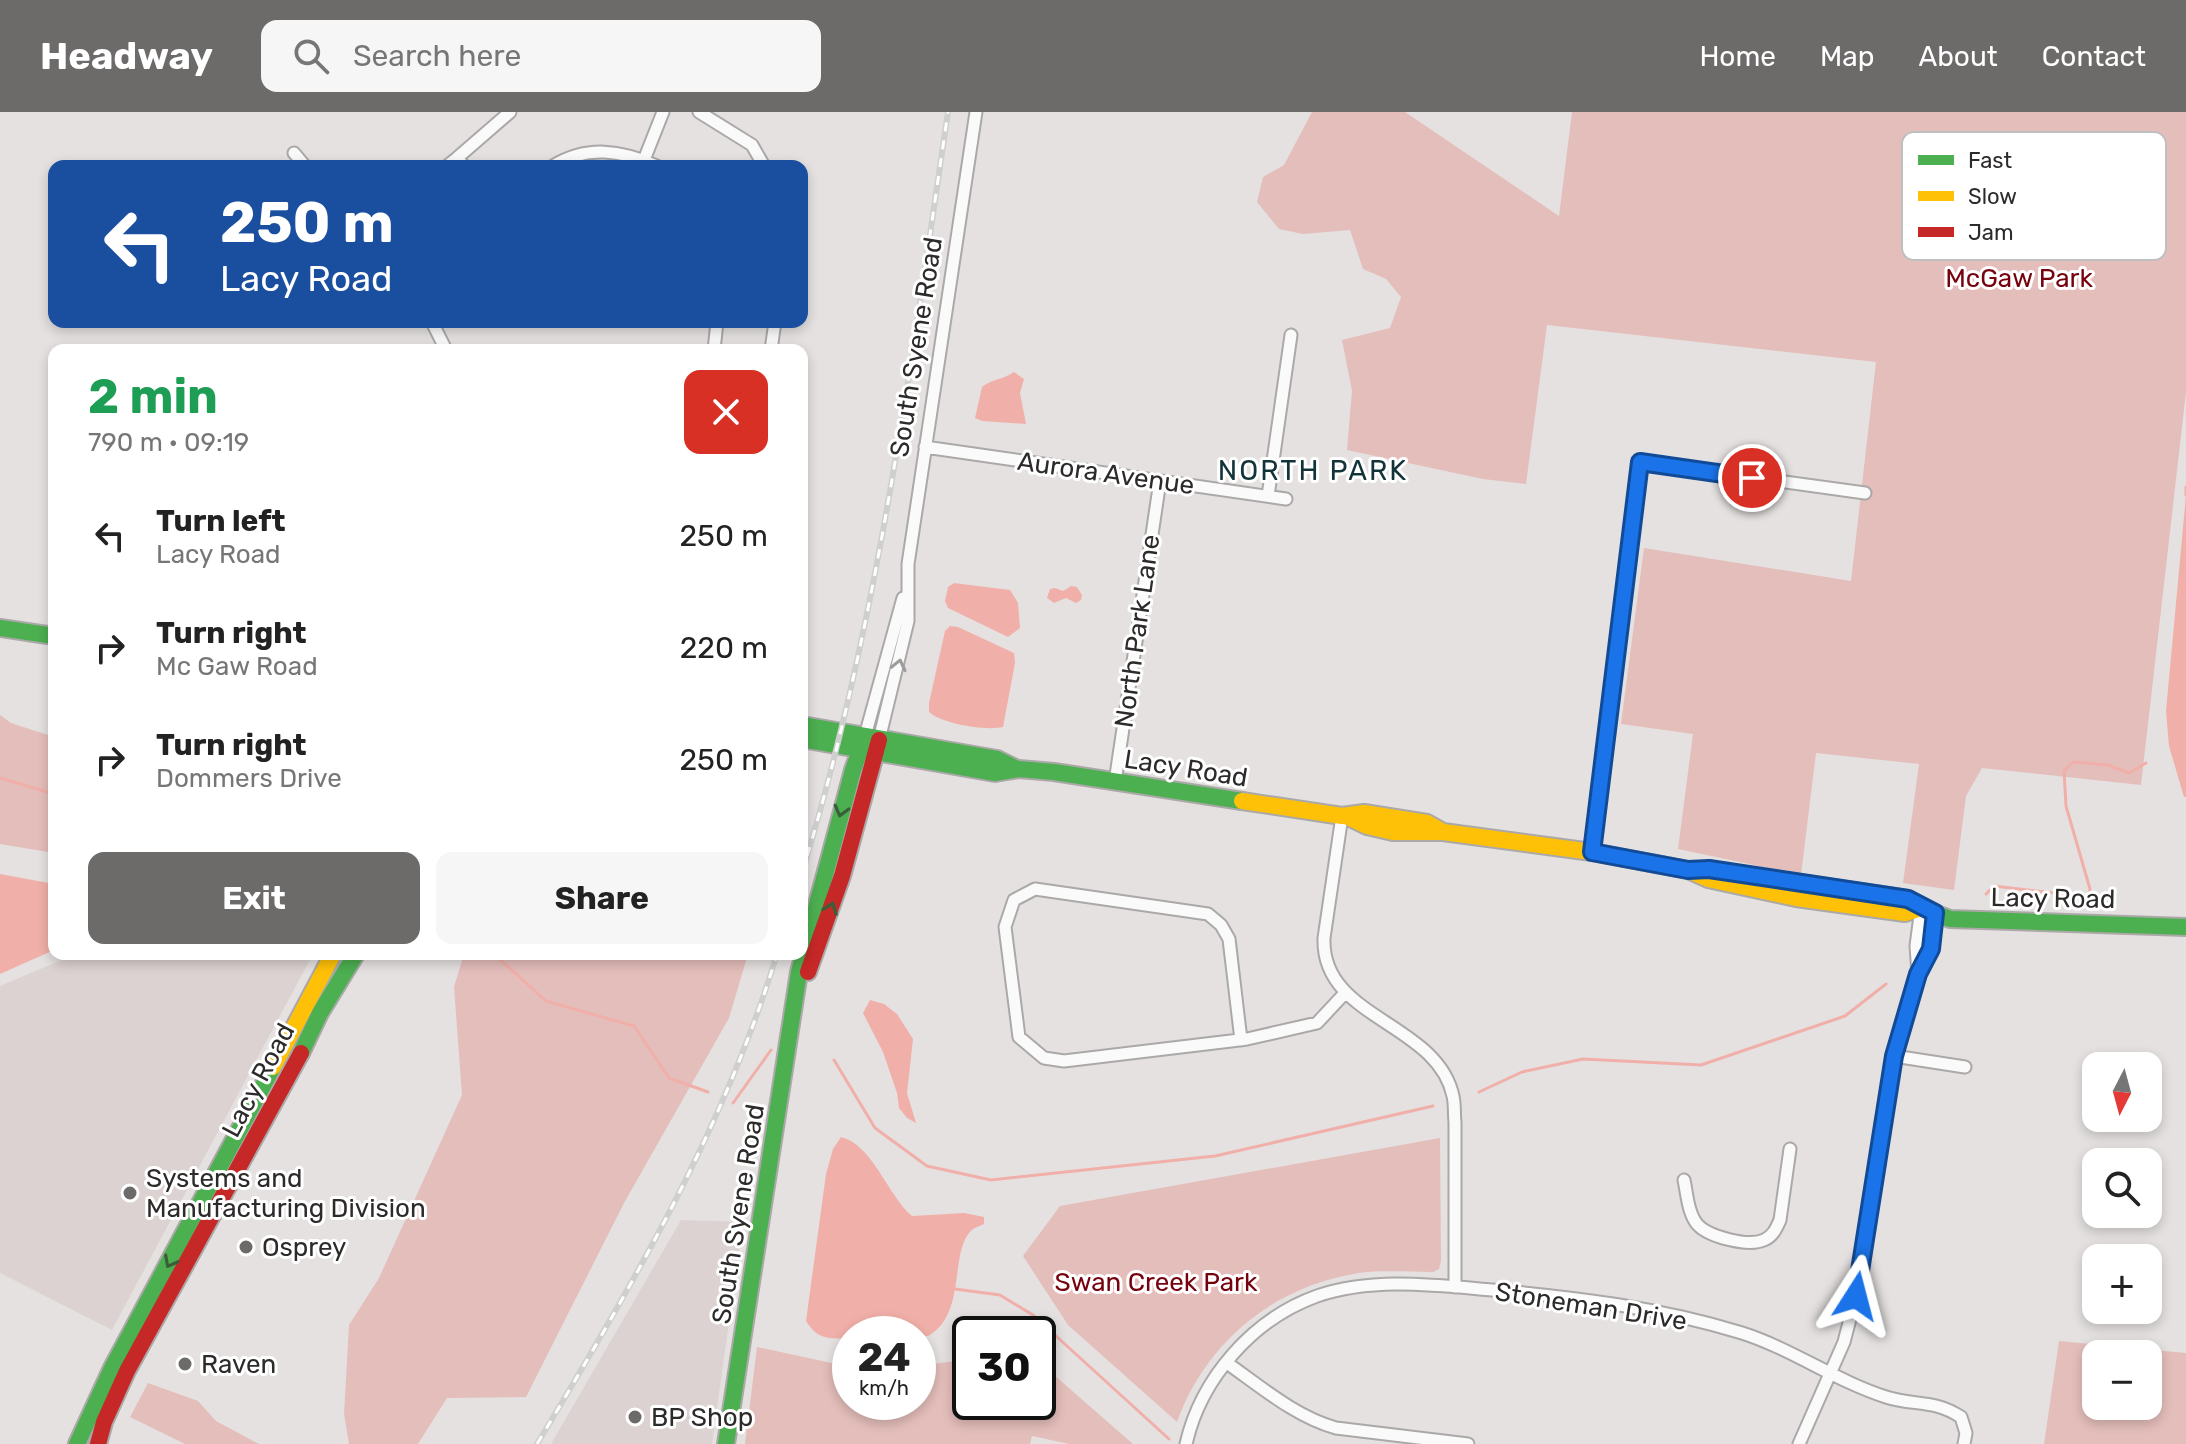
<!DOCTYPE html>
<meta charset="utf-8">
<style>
:root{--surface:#fff;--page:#f6f6f6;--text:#222;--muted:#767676;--accent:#6d6a6a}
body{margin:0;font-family:Rubik,sans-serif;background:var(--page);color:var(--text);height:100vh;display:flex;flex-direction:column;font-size:30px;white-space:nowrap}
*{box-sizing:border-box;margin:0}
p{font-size:26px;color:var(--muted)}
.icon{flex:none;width:44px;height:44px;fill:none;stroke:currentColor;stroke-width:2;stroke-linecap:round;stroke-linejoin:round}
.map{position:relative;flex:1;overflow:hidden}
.side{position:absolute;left:48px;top:232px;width:760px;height:616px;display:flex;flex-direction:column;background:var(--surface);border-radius:16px;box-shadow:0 4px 12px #0003}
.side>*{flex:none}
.hud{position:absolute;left:48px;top:48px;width:760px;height:168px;border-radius:16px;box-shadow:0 4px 12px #0003;background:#1a4fa0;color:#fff;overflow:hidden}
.needle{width:52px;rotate:186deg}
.controls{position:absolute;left:2082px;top:940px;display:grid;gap:16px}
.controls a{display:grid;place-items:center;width:80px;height:80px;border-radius:16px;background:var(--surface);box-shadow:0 4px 12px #0003;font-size:40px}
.speed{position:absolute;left:832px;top:1204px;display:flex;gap:16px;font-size:40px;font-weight:700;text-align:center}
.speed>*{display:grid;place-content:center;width:104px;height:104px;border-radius:50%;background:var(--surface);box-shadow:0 4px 12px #0003;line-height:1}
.speed small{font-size:20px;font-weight:400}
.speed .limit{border:4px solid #111;border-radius:12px;background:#fff;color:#111}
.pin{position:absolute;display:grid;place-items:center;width:68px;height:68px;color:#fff;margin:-34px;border:4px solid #fff;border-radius:50%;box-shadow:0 2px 8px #0007}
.me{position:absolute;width:88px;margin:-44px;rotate:9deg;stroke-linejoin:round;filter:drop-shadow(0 0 6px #0008)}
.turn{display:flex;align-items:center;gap:28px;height:168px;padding:0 40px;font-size:36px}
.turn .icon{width:104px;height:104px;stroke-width:2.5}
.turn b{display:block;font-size:56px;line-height:68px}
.round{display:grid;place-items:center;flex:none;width:84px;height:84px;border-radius:16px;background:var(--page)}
.head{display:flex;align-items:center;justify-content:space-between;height:136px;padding:0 40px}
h1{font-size:48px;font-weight:700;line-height:60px;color:#1e9e55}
.cta{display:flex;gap:16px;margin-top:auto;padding:16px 40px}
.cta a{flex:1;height:92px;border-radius:16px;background:var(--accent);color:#fff;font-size:32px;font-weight:700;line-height:92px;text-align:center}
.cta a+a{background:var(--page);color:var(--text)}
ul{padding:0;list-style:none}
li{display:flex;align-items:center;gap:24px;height:112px;padding:0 40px}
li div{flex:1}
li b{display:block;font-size:30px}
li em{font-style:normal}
header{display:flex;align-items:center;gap:48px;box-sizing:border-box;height:112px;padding:0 40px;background:var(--accent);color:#fff}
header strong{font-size:38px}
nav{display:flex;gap:44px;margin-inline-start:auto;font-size:28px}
.search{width:560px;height:72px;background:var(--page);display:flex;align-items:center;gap:20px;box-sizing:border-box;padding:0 28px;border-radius:16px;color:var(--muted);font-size:30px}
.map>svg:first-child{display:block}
</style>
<header>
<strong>Headway</strong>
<div class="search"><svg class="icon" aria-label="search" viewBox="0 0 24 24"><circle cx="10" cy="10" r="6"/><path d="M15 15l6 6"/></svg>Search here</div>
<nav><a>Home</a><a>Map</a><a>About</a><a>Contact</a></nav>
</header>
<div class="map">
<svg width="2186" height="1332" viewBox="0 0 2186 1332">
<rect width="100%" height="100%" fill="#e5e1e1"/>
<path fill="#ddd2d2" d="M76,842H313L112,1218L0,1161V874Z
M681,1108L743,1110L712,1332H551Z"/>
<path fill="#e4beba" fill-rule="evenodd" d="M1312,0H1405L1559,104L1572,0H2186V280L2141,673L1982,656L1966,684L1954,778L1903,771L1919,652L1816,641L1801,763L1678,737L1693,622L1621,612L1644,436L1851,469L1876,250L1547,213L1526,372L1483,367L1347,338L1352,279L1342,228L1390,216L1401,185L1386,167L1363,157L1350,118L1303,122L1279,117L1257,90L1263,65L1284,53Z
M0,603L11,611L54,625V741L0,732Z
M464,842H748L729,906L624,1091L526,1285L447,1286L418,1332H349L344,1302L349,1213L379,1166L462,983L454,875Z
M1440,1026L1441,1149L1439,1157L1433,1160C1408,1160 1383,1158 1359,1161C1274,1174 1206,1230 1177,1310L1068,1213L1023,1144L1060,1094Z
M2059,1229L2186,1241V1332H2044ZM2096,1242H2148V1294H2096Z
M757,1235L850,1255V1290H918V1254L970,1247V1290H1038V1249L1133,1332H1069L1032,1324L1030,1332H745Z
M148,1271L198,1289L216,1309L259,1332H185L130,1305Z"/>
<path fill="#f1afa9" d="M1014,260L1024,267L1020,281L1026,312L982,309L975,306L982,275C991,267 1003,268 1014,260Z
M2186,383V685H2184L2169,634L2166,599Z
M954,471L1010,478L1018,491L1020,516L1008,525L948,496L945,489L948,475Z
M1071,474L1077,475L1082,483L1081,488L1076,491L1066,486L1054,491L1047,486L1050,477L1055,476L1063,479Z
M950,514L958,515L1014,541L1015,551L1003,615C986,619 942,612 929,600V591L945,519Z
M0,762L54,772V838L0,862Z
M870,888L884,892L897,902L913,927L907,981L916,1011L907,1006L899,996L897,981L883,940L863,901Z
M841,1025C873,1033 888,1084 912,1104L964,1101L984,1105V1112C980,1114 976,1115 973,1117C948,1137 968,1202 928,1224L850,1222V1227C828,1226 818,1228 806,1209L826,1062L833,1037Z"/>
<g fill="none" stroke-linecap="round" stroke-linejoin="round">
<path stroke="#f1afa9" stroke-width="3" d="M2186,383V375
M0,666L54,682
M1986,782L1994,774L2088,785L2090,777L2066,694L2064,659L2073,650L2108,653L2129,661L2146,651
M494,842L546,889L634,914L669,966L708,980
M834,948L875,1016L927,1054L991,1068L1215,1044L1433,994
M1479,980L1522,960L1583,947L1701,953L1845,904L1886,872
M733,991L771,938
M955,1177L1000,1183L1033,1203L1169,1327"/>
<defs>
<path id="street" d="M699,0L752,33L764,54
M294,41L305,54
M644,48L663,0
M447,54L457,46
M464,54L457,46L510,0
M553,54C587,33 621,38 657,54
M432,210L446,238
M714,238L717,210
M771,238L775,210
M925,335L1286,387
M1268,384L1291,223
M865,624L903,486
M879,628L908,509V452L976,0
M1115,670L1160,369
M1342,704L1324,826C1321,907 1437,910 1453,984C1455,992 1454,1002 1455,1010V1175
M1592,740L1640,350L1865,381
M1918,862L1916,834L1921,796
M1241,928L1229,827L1221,813L1208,802L1035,777L1014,788L1005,815L1019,925L1044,946L1064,949L1231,929L1247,927L1317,911L1345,881
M1894,944L1965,955
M1684,1068C1687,1082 1688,1101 1697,1112C1708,1125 1748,1135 1764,1128C1773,1124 1776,1117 1780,1108L1790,1037
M1227,1251C1261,1275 1296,1305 1336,1316L1468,1332
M1186,1332C1201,1266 1253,1207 1317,1184C1372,1165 1435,1173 1492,1178C1575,1185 1661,1196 1742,1221C1792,1237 1836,1269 1886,1285C1914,1294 1933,1287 1961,1305L1966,1321L1964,1332
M1799,1332L1844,1230L1856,1184L1894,944L1918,862L1931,837L1935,801"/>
<path id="fast" d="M0,516L54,524
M802,613L997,647L1017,657
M802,627L995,661L1019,657L1054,660L1242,689
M1717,759L1908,787L1921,796L1950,807L2186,815
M301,941L320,901L356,842
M77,1332L112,1256L273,955
M726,1332L799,860L853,658L865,624"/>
<path id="slow" d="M1242,689L1342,704L1364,701L1427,711L1443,720
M1346,704L1367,714L1393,720H1443L1592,740L1688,758L1708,767L1796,786L1905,801L1921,796
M273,955L333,842"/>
<path id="jam" d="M808,860L842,764L879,628
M98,1332L104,1310L127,1259L301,941"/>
</defs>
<use href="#street" stroke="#aba8a8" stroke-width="15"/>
<use href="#fast" stroke="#aba8a8" stroke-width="20"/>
<use href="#slow" stroke="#aba8a8" stroke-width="20"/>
<use href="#jam" stroke="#aba8a8" stroke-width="20"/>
<use href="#street" stroke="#fbfafa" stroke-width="11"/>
<use href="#fast" stroke="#4caf50" stroke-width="16"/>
<use href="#slow" stroke="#ffc107" stroke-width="16"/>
<use href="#jam" stroke="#c62828" stroke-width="16"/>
<defs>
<path id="rail" d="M802,761C878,513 910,256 948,0
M537,1332C631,1176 724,1017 777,842"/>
</defs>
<use href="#rail" stroke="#d0cfcf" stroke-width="6"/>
<use href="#rail" stroke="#fff" stroke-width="3" stroke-dasharray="9" stroke-linecap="butt"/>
</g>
<defs><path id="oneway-chevron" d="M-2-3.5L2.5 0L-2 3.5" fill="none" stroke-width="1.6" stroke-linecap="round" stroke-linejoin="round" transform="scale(2)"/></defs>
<use stroke="#9e9c9c" href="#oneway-chevron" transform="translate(899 553) rotate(-77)"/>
<g stroke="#395f39">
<use href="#oneway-chevron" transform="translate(841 699) rotate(105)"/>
<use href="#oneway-chevron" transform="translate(831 796) rotate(-70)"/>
<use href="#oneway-chevron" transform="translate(170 1150) rotate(118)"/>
</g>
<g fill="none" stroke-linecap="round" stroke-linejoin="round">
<defs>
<path id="route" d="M1752,366L1640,350L1592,740L1688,758L1709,757L1908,787L1935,801L1931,837L1918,862L1894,944L1856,1184"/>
</defs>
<use href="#route" stroke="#114b97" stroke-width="20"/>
<use href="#route" stroke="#1a73e8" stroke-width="14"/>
</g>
<g fill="#6d6a6a" stroke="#fff" stroke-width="3">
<circle cx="130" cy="1081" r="8"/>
<circle cx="246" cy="1135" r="8"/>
<circle cx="185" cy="1252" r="8"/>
<circle cx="635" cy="1305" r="8"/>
</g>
<g text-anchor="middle" stroke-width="6" stroke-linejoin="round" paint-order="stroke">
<g font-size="26" fill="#76020e" stroke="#fff">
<text x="2019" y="175">McGaw Park</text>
<text x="1156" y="1179">Swan Creek Park</text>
</g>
<g font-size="26" fill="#2d2a2a" stroke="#fff">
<text transform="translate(916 235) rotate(-81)" y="9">South Syene Road</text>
<text transform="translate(1106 361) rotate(8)" y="9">Aurora Avenue</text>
<text transform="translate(1137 519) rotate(-82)" y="9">North Park Lane</text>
<text transform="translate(1186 656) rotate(9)" y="9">Lacy Road</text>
<text transform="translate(2053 786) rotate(1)" y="9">Lacy Road</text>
<text transform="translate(258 968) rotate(-62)" y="9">Lacy Road</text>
<text transform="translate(738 1102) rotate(-81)" y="9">South Syene Road</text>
<text transform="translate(1591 1194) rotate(9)" y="9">Stoneman Drive</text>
</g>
<g font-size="26" fill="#2d2a2a" stroke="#fff" text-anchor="start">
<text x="146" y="1075">Systems and<tspan x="146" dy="30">Manufacturing Division</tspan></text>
<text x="262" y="1144">Osprey</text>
<text x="201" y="1261">Raven</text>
<text x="651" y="1314">BP Shop</text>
</g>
<g font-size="28" letter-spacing="2" fill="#123438" stroke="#fff">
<text x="1313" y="368">NORTH PARK</text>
</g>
</g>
<rect x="1902" y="20" width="264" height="128" rx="12" fill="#fff" stroke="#c0bfbf" stroke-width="2"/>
<rect x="1918" y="43" width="36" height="10" fill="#4caf50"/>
<rect x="1918" y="79" width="36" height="10" fill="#ffc107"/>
<rect x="1918" y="115" width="36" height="10" fill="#c62828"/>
<g font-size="22" fill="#2d2a2a">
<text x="1968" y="56">Fast</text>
<text x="1968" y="92">Slow</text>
<text x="1968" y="128">Jam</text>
</g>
</svg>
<div class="controls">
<a><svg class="needle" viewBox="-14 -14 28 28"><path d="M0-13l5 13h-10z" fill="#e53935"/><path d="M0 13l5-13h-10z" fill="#767676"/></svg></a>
<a><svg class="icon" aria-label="search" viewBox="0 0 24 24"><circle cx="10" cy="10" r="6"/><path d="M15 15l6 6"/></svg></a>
<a>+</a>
<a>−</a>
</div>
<div class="speed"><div>24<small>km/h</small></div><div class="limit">30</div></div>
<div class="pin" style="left:1752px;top:366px;background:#d93025"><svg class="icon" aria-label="arrive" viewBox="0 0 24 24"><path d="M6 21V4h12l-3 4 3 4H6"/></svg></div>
<svg class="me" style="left:1856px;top:1184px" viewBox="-20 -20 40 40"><path d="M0-17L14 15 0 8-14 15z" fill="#1a73e8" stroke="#fff" stroke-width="4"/></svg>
<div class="hud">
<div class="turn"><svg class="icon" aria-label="left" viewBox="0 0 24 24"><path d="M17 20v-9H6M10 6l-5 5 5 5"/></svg><div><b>250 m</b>Lacy Road</div></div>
</div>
<section class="side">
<div class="head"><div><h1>2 min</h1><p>790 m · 09:19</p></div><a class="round" style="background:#d93025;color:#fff"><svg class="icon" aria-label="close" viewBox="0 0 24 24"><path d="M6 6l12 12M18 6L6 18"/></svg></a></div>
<ul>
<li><svg class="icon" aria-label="left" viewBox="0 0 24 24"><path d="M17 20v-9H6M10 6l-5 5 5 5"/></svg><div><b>Turn left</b><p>Lacy Road</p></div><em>250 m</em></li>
<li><svg class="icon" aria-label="right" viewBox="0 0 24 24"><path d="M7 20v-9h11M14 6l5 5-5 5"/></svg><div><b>Turn right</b><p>Mc Gaw Road</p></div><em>220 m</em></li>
<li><svg class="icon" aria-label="right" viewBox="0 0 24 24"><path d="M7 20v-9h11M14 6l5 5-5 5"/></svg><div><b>Turn right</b><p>Dommers Drive</p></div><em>250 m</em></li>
</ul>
<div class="cta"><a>Exit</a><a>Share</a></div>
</section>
</div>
